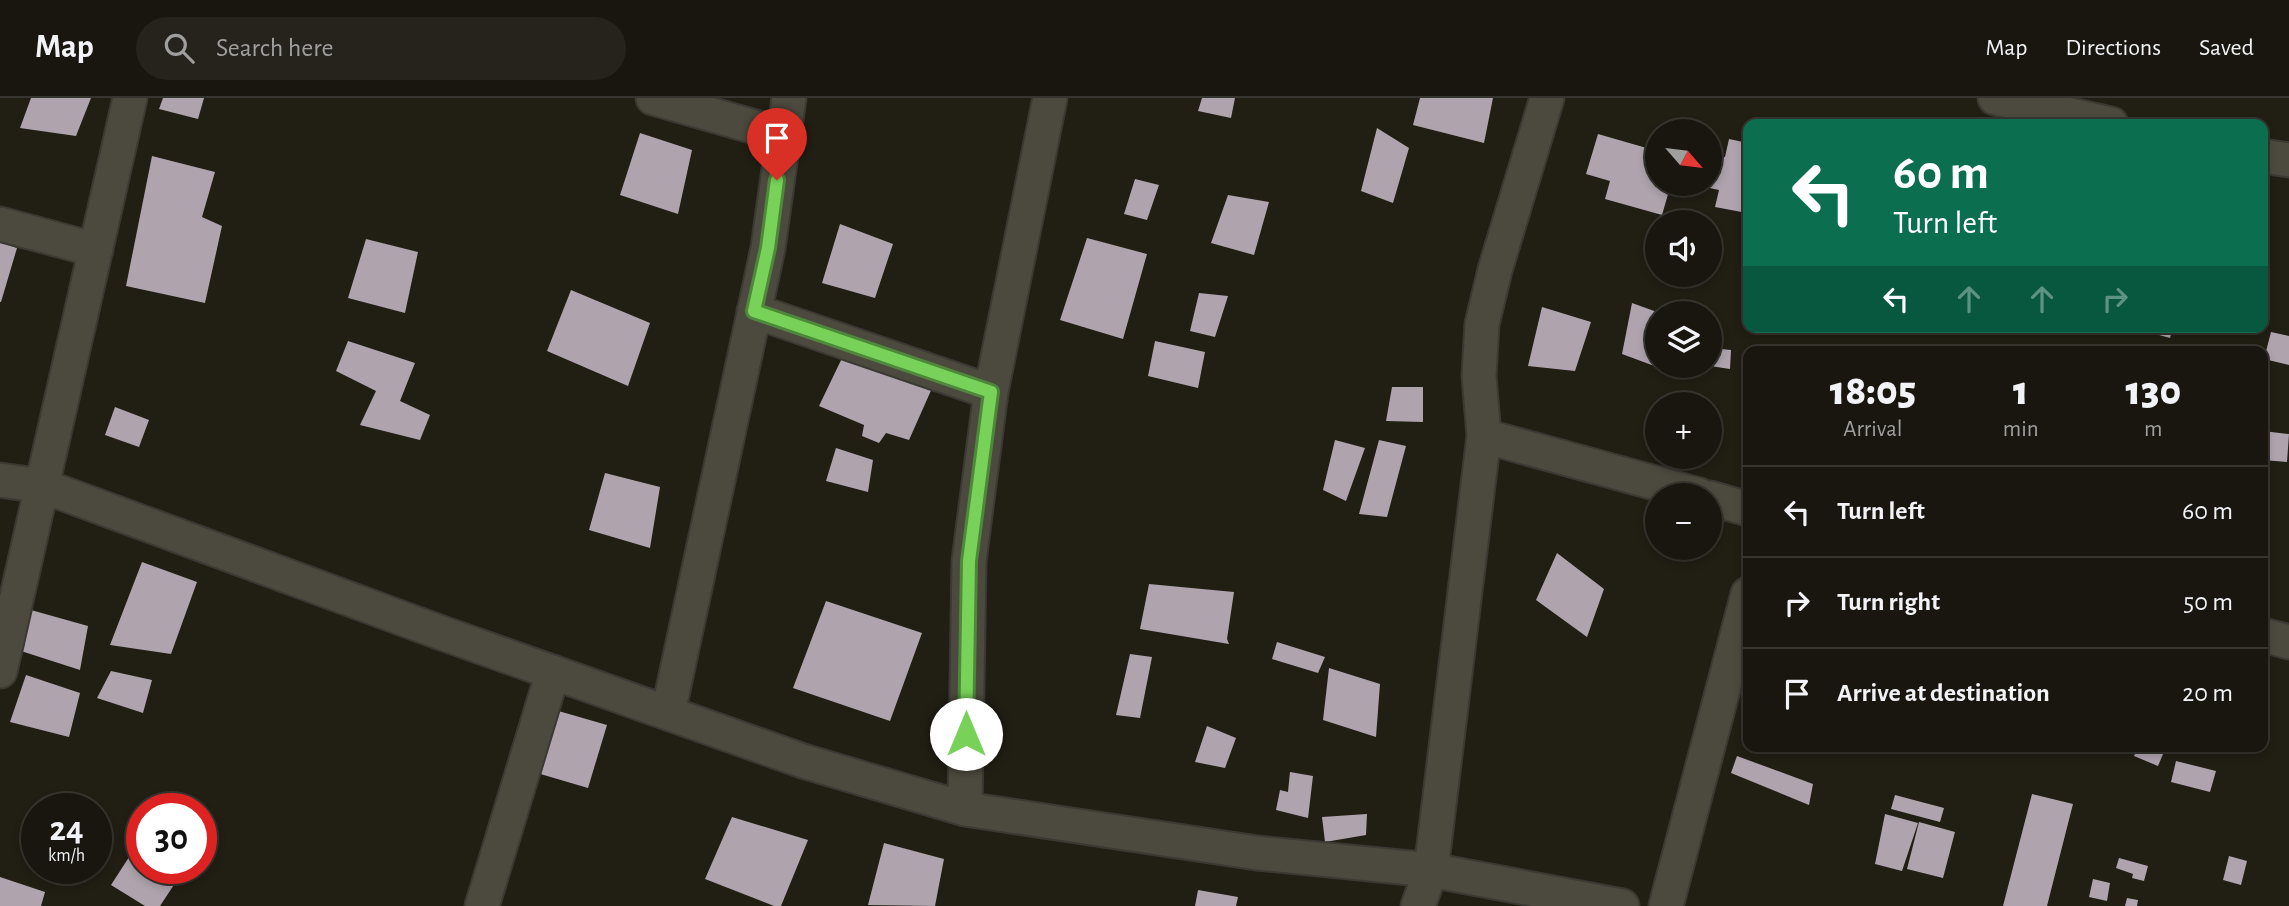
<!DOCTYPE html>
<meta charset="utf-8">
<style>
:root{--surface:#19160f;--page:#26231d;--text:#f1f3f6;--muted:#9f9f9e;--line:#37352f}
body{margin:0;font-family:"Alegreya Sans",sans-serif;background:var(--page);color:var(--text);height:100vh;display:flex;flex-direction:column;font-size:26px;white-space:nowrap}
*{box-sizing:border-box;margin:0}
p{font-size:23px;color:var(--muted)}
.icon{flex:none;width:38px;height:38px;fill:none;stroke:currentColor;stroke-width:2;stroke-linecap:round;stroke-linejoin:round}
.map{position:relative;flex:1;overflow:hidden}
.panel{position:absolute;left:1743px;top:248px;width:525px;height:406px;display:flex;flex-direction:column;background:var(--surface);border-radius:14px;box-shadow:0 4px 10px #0003,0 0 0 2px var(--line)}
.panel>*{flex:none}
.guide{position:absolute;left:1743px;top:21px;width:525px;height:214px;border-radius:14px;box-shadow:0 4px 10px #0003,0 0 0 2px var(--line);background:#0b6e4f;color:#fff;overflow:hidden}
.needle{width:46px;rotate:118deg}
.tools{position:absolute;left:1645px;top:21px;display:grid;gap:14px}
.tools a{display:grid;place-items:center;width:77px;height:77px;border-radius:50%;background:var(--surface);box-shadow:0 4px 10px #0003,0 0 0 2px var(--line);font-size:35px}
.speed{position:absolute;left:21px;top:695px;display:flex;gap:14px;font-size:35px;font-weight:700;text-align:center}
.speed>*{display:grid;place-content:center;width:91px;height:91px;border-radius:50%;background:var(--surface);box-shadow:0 4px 10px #0003,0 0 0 2px var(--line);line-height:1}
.speed small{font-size:18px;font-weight:400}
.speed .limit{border:10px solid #d22;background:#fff;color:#111}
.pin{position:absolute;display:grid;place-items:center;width:60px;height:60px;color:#fff;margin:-72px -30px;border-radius:50% 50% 50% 0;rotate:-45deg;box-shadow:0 0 7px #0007}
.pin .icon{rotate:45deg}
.me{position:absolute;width:77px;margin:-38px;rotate:0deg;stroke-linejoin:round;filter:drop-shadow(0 0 5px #0008)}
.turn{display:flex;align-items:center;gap:24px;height:147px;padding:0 35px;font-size:32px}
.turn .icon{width:91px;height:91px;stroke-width:2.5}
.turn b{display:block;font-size:49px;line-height:60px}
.lanes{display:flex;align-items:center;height:66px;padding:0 35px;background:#0003;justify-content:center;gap:35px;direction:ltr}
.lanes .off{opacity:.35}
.eta{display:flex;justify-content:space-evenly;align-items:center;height:119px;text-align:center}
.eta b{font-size:42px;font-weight:800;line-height:49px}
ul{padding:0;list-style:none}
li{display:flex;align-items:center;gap:21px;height:91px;padding:0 35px;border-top:2px solid var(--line)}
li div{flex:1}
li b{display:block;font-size:26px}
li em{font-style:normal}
header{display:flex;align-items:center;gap:42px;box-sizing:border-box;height:98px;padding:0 35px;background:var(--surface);border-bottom:2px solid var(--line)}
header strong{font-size:33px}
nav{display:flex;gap:38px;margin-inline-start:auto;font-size:24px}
.search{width:490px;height:63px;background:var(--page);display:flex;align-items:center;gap:18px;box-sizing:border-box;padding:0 24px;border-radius:38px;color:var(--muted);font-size:26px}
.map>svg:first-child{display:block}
</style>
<header>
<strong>Map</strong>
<div class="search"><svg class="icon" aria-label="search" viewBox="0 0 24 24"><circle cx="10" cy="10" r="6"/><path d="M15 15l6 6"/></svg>Search here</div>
<nav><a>Map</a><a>Directions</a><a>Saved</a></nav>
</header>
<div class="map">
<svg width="2289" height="808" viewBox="0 0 2289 808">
<rect width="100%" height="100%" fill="#211e14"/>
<path fill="#afa4ad" d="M31,0H91L76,38L20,30Z
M163,0H204L198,21L159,11Z
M1202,0H1235L1231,20L1198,13Z
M1420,0H1493L1484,45L1413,27Z
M1377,30L1409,50L1393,105L1361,93Z
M640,35L692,52L678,116L620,97Z
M1598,36L1657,53V86H1671L1662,117L1605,101L1610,83L1586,76Z
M1729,41L1748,45L1747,115L1715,109L1719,92L1705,89L1706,86H1710L1712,57L1725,59Z
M152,58L215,74L202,119L222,128L205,205L126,188Z
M1135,81L1159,87L1147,122L1124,116Z
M1228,97L1269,104L1254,157L1211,145Z
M840,126L893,146L875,200L822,185Z
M1087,140L1147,156L1123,241L1060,222Z
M366,141L418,154L405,215L348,200Z
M0,144L17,150L1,204H0Z
M571,192L650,225L628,288L547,253Z
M1199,195L1228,198L1215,239L1190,233Z
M1632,205L1657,214V269L1622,256Z
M1542,209L1591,224L1575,273L1528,268Z
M2130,229H2173L2170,240Z
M2271,234L2289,238V267L2264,261Z
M348,243L415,265L400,303L430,317L420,342L360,327L376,293L336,273Z
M1155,243L1205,254L1198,290L1148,278Z
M1712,250L1731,252L1730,271L1710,268Z
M843,258L933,288L909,342L886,335L879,345L862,338L864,327L819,308Z
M1392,289H1423V324L1386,323Z
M115,309L149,322L139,349L105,337Z
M2263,333L2289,336L2287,364L2263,362Z
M1335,342L1365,350L1346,403L1323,392Z
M1379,342L1406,348L1387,419L1359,416Z
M836,350L873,362L868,394L826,383Z
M605,375L660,389L650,450L589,432Z
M1557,455L1604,491L1587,539L1536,502Z
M142,464L197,484L171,556L110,547Z
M1149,486L1234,494L1227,541L1229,546L1140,531Z
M826,503L922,535L890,623L793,590Z
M31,512L88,528L80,572L21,553Z
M1277,544L1325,559L1318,575L1272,561Z
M1130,556L1152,559L1140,620L1116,617Z
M1329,570L1380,586L1376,639L1323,622Z
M111,573L152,582L143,615L97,600Z
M26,577L80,595L69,639L10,624Z
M555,612L607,627L588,690L537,675Z
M1207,628L1236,640L1225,670L1195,664Z
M2138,649H2166L2158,668L2134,658Z
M1737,658L1813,686L1809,707L1731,675Z
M2176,663L2216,673L2210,694L2171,684Z
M1290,674L1313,678L1308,720L1276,712L1280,692L1288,694Z
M2032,696L2073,706L2047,808H2003Z
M1895,697L1944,710L1940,724L1891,711Z
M1367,716L1366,737L1325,744L1322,719Z
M1885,716L1918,725L1902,773L1875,766Z
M732,719L808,742L781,808H774L705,781Z
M1919,724L1955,734L1943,780L1907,771Z
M142,739V770H185L160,808H145L111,787Z
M884,745L944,761L935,808L868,807Z
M2229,758L2247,763L2241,787L2223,782Z
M2119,760L2148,768L2144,783L2132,780L2133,776L2116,770Z
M0,779L45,794L41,808H0Z
M2093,781L2110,785L2107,803L2089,799Z
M1198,792L1238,799L1236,808H1195Z
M2127,800L2138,802L2137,808H2125Z"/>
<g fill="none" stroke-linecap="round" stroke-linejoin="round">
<defs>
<path id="street" d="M653,0L783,37
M1995,0L2111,26
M2263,58L2289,62
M0,126L96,152
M754,213L991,294
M1484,338L1699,397
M0,382L43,388L439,534L803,663L965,711L1257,755L1431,772L1622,808
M1710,400L1748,411
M2263,537L2289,544
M0,573L130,0
M668,615L768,150L789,0
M965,711L969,463L991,294L1050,0
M482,808L553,574
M1418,808L1431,772L1484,338L1479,278L1482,226L1495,172L1547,0
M1666,808L1748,496"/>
</defs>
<use href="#street" stroke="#3b3933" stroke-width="37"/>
<use href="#street" stroke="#4c493e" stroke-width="33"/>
</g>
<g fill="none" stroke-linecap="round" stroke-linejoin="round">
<defs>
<path id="route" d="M777,82L768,150L754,213L991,294L969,463L966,636"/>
</defs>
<use href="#route" stroke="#4e883a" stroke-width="18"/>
<use href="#route" stroke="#78d259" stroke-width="12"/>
</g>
</svg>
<div class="tools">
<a><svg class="needle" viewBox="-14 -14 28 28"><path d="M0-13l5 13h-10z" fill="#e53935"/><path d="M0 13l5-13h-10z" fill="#9f9f9e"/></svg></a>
<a><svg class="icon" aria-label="sound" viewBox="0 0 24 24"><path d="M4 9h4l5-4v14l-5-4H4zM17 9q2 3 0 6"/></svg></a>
<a><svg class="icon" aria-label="layers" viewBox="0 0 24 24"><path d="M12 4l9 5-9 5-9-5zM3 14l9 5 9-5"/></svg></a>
<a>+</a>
<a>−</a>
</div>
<div class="speed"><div>24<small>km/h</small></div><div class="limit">30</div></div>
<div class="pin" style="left:777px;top:82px;background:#d93025"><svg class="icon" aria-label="arrive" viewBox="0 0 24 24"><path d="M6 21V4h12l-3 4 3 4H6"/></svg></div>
<svg class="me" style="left:966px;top:636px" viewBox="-20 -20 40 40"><circle r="19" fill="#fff"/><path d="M0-13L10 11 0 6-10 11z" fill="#78d259"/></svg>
<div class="guide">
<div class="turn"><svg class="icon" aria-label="left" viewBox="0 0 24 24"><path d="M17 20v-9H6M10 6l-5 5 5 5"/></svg><div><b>60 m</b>Turn left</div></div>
<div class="lanes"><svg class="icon" aria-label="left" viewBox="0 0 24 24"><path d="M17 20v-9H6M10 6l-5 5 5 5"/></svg><svg class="icon off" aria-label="ahead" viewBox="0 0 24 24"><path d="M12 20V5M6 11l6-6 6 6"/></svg><svg class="icon off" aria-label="ahead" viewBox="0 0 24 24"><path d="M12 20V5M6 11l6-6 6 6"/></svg><svg class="icon off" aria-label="right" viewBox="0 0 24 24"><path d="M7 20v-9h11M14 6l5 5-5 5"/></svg></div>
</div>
<section class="panel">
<div class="eta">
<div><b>18:05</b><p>Arrival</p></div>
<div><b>1</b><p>min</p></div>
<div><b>130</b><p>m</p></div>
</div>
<ul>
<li><svg class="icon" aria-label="left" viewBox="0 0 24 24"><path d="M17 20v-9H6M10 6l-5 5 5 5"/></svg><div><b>Turn left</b></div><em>60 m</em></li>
<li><svg class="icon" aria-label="right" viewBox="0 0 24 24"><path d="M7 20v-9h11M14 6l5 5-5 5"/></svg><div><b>Turn right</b></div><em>50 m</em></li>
<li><svg class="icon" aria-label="arrive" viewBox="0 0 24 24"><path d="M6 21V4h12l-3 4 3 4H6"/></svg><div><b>Arrive at destination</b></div><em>20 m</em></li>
</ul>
</section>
</div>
